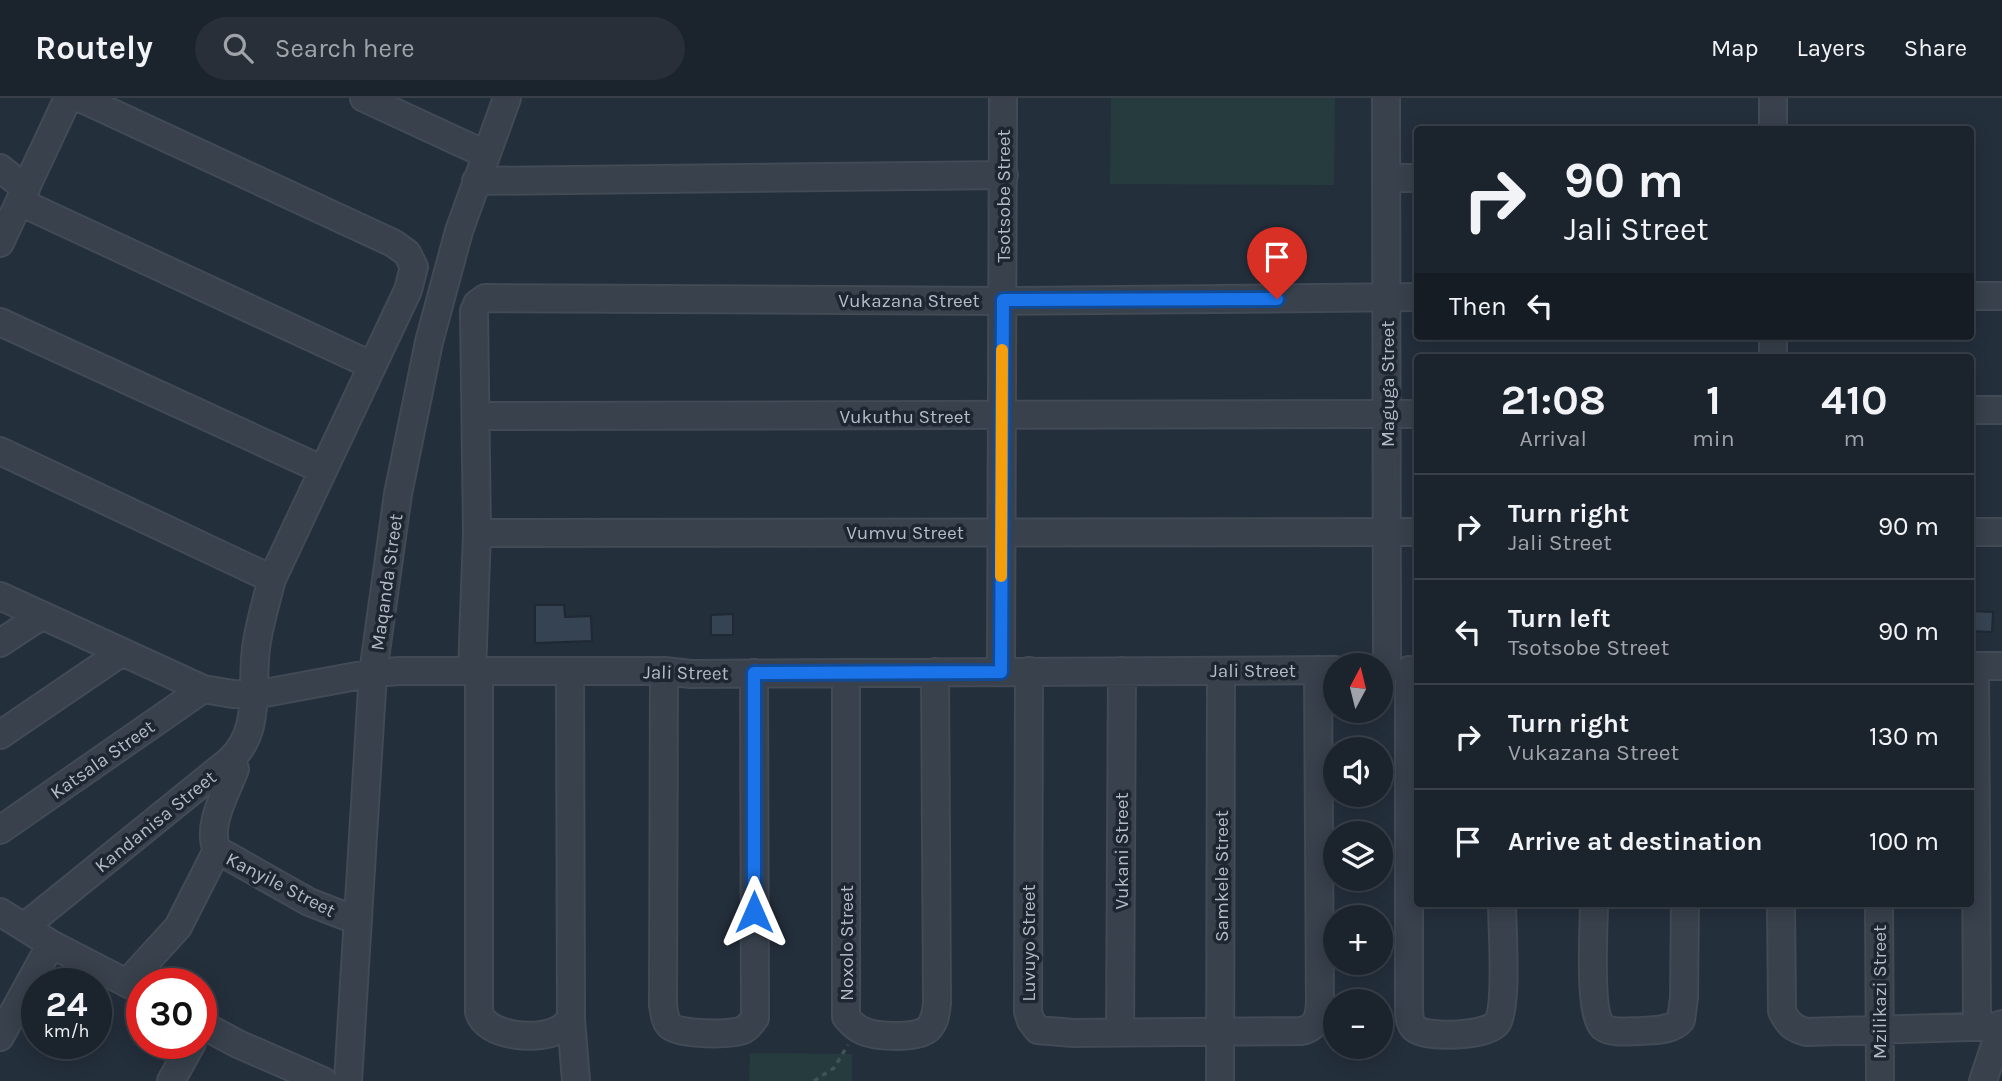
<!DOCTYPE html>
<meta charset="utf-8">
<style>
:root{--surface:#1b232d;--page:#282f39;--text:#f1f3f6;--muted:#a0a4aa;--line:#394049}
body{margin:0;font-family:Karla,sans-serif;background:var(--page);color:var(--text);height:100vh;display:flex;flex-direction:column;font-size:26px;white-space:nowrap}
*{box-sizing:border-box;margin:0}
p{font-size:23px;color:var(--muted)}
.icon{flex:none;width:38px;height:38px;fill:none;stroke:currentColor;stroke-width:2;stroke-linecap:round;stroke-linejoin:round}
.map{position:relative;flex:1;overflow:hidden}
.drawer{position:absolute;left:1414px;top:256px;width:560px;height:553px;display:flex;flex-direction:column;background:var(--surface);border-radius:7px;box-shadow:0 4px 18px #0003,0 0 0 2px var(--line)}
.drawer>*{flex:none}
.hud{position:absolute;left:1414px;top:28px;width:560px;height:214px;border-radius:7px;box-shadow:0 4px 18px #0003,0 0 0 2px var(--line);background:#1b232d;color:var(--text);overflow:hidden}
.needle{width:46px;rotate:7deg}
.controls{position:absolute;left:1323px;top:555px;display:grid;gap:14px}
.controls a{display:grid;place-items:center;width:70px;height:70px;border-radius:50%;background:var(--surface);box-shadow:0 4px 18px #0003,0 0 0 2px var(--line);font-size:35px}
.speed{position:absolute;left:21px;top:870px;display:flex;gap:14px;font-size:35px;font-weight:700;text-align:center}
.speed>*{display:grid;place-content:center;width:91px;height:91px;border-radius:50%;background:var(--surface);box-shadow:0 4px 18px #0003,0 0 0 2px var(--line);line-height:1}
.speed small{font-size:18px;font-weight:400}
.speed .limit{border:10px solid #d22;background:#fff;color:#111}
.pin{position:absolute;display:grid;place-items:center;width:60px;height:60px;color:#fff;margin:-72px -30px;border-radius:50% 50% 50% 0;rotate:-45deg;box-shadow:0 0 7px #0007}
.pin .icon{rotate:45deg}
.me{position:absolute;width:77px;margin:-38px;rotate:0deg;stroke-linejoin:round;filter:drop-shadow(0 0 5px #0008)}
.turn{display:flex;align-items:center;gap:24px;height:147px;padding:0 35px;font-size:32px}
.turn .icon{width:91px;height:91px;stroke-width:2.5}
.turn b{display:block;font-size:49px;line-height:60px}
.then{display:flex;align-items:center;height:66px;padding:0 35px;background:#0003;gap:14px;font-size:26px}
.eta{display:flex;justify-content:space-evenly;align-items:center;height:119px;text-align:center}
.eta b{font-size:42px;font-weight:700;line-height:49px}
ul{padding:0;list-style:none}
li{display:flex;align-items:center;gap:21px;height:105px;padding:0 35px;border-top:2px solid var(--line)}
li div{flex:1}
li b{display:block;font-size:26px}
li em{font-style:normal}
header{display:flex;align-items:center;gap:42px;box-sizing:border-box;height:98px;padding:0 35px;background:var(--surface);border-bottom:2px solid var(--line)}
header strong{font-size:33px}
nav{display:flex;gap:38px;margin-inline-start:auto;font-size:24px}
.search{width:490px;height:63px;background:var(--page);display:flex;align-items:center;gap:18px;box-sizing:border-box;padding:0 24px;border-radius:38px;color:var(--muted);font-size:26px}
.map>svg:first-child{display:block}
</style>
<header>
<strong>Routely</strong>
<div class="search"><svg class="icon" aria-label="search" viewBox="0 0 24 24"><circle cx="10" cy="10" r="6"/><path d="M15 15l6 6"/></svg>Search here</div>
<nav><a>Map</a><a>Layers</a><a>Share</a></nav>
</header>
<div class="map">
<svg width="2002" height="983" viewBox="0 0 2002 983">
<rect width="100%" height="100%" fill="#242f3c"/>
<path fill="#263b3d" d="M1111,0H1335L1334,87L1110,86Z
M750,955L852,956V983H749Z"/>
<path fill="#364352" stroke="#1f2833" stroke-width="2" d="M535,507H564L565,519L591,518L592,543L535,545Z
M1971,513L1993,514L1992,534L1971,533Z
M733,516V537H711V517Z"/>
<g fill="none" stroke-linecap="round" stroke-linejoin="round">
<defs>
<path id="minor" d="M364,0L485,56
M1386,0L1387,572
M1773,0V32
M0,70L26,91
M1386,80H1418
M476,83L1004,77
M20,104L371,267
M0,145L68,0
M1970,198H2002
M0,224L323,372
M1773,238V259
M1970,312H2002
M477,318L1418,316
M0,353L272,481
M1970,434H2002
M477,435L1418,434
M0,498L203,591L233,596L254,597L373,575L400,573H664L691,576L1335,572
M0,545L41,518
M1970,568H2002
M1975,568L1977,928
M479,572V914C486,939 538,943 558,932C563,930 567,925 571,921
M1409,572V909C1409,916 1409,924 1414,930C1426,941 1488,938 1497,925C1508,909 1502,827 1502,805
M472,573L477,435L474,213L477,206L485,200L1003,203L1418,199
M664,573L663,907C664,914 665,923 670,928C681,937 730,937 743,932C749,929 751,925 755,920L754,575
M1029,573L1028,914L1031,923L1038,932L1073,935L1301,933C1317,930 1319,919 1320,905L1318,572
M570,574L571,921L576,983
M1001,574L1003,0
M846,575V919C851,925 856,930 863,933C877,939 916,941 928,931C935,924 936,915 937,905L935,574
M0,637L122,554
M229,663L235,671C226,695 206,728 217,752L309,804L358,823
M0,732L203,591
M1594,805C1594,828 1588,915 1603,929C1612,936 1630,933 1641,933C1654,932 1672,933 1681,922L1684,900L1685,805
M1781,805L1782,913C1788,926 1793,930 1806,934L2002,928
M1879,805L1880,983
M0,814L51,846L142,893
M24,829L229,663C262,634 251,589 256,550C259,527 266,504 272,481L408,192L414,169L407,155L393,145L80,0
M127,885L178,829L217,752
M201,926L238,946L323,983
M1120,934L1122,573
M0,939L51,846
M171,983L192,945
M348,983L373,575L398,396L429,244L459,133L507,0
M1220,983L1221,573
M1983,983L2002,926"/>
</defs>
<use href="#minor" stroke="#414a55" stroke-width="30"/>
<path stroke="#3f5455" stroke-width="3.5" stroke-dasharray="5 5" stroke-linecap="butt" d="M814,983L834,970L848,947"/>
<use href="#minor" stroke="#38414c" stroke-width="26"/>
</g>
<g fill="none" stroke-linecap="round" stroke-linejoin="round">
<defs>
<path id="route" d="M754,814V575L1001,574L1003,202L1277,201"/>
</defs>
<use href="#route" stroke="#114b97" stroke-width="18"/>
<use href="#route" stroke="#1a73e8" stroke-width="12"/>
<path stroke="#f59e0b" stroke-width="12" d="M1001,478L1002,252"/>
</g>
<g text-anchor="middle" stroke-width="7" stroke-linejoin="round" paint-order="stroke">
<g font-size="19" fill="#b3bcc7" stroke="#1d2631">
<text transform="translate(1003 98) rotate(-90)" y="7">Tsotsobe Street</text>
<text x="909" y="209">Vukazana Street</text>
<text transform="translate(1387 286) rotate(-90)" y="7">Maguga Street</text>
<text x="905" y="325">Vukuthu Street</text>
<text x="905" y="441">Vumvu Street</text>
<text transform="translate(386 484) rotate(-82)" y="7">Maqanda Street</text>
<text x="1253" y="579">Jali Street</text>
<text transform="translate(686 574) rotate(1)" y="7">Jali Street</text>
<text transform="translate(102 661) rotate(-35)" y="7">Katsala Street</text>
<text transform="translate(155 723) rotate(-39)" y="7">Kandanisa Street</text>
<text transform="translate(1121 753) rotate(-90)" y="7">Vukani Street</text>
<text transform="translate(1221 778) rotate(-90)" y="7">Samkele Street</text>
<text transform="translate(281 786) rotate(27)" y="7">Kanyile Street</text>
<text transform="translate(846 845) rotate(-90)" y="7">Noxolo Street</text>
<text transform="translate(1028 845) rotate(-90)" y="7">Luvuyo Street</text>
<text transform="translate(1879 894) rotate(-90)" y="7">Mzilikazi Street</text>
</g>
</g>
</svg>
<div class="controls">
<a><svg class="needle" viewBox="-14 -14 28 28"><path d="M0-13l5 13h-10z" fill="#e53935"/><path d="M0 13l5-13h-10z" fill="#a0a4aa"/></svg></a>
<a><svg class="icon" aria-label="sound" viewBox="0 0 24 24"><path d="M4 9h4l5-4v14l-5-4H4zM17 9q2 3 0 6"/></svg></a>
<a><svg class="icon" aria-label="layers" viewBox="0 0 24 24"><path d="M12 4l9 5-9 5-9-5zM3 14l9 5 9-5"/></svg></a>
<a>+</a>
<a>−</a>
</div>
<div class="speed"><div>24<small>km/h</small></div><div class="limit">30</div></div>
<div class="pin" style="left:1277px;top:201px;background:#d93025"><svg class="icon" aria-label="arrive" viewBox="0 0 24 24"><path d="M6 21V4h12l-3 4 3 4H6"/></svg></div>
<svg class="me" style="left:754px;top:814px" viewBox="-20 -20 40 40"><path d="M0-17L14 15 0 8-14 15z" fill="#1a73e8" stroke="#fff" stroke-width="4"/></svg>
<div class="hud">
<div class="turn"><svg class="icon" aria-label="right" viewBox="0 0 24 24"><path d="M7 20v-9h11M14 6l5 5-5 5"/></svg><div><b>90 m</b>Jali Street</div></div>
<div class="then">Then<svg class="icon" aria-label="left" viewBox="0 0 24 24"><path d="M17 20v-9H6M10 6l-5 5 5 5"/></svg></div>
</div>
<section class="drawer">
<div class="eta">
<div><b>21:08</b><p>Arrival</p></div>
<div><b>1</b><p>min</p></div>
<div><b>410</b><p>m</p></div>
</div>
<ul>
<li><svg class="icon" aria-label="right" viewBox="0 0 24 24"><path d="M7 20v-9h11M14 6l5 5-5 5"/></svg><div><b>Turn right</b><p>Jali Street</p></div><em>90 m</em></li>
<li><svg class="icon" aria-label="left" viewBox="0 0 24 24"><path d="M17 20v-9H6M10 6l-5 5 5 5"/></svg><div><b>Turn left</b><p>Tsotsobe Street</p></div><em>90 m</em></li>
<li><svg class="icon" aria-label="right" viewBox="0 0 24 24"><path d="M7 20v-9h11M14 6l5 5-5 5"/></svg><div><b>Turn right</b><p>Vukazana Street</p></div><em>130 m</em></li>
<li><svg class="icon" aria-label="arrive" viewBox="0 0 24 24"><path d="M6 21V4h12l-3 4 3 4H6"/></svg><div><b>Arrive at destination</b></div><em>100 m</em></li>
</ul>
</section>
</div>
